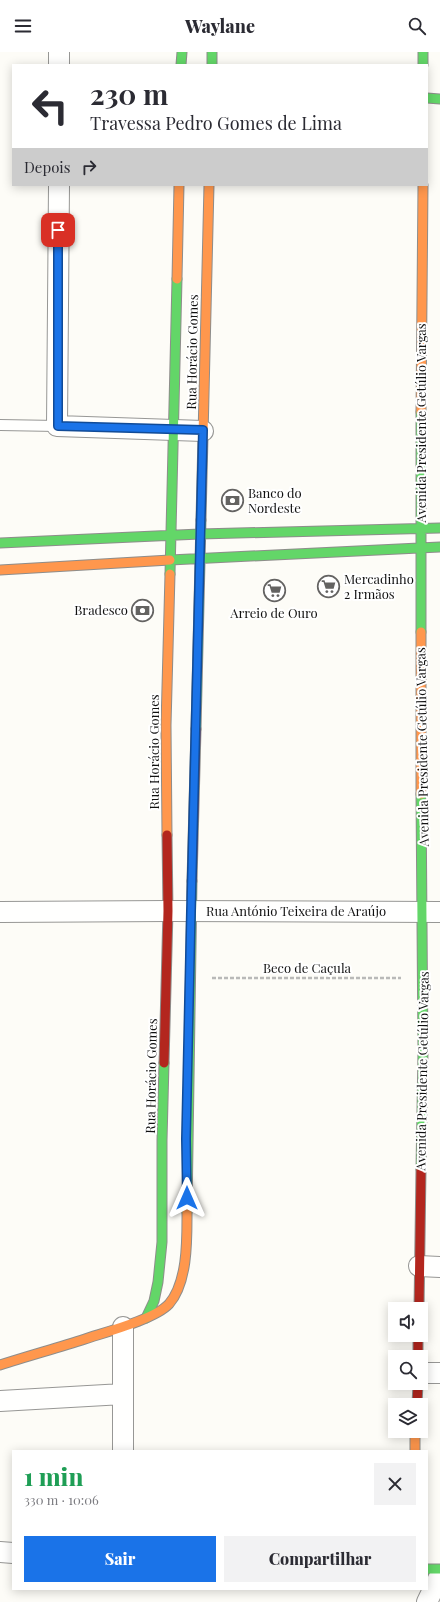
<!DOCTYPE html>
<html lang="pt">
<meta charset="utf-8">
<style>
:root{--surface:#fff;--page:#f2f2f3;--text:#2b2b33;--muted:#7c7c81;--accent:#1a73e8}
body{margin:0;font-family:"Playfair Display",serif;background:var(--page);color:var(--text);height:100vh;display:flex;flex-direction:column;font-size:15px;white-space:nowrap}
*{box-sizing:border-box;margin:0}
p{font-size:13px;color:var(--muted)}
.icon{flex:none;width:22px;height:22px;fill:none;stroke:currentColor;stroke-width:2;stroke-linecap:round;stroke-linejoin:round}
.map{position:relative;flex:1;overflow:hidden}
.drawer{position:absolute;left:12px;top:1398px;width:416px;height:140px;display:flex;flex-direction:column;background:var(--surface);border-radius:0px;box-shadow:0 2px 10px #0003}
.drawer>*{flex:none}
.guide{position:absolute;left:12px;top:12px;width:416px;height:122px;border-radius:0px;box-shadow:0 2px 10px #0003;background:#fff;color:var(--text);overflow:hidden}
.fabs{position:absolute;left:388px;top:1250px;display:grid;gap:8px}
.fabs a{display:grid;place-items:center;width:40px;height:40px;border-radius:0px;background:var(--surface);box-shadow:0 2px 10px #0003;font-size:20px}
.pin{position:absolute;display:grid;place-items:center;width:34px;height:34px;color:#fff;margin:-17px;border-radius:8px;box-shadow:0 2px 6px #0006}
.me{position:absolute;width:44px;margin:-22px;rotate:0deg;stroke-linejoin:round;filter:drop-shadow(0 0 3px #0008)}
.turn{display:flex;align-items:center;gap:14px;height:84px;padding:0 12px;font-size:18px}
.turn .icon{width:52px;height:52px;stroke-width:2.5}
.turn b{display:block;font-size:28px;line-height:34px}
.then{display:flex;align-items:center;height:38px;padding:0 12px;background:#0003;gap:8px;font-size:15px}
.round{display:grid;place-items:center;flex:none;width:42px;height:42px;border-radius:0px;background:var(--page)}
.summary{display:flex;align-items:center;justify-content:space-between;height:68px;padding:0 12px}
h1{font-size:24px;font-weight:800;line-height:30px;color:#1e9e55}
.action{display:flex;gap:8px;margin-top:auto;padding:8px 12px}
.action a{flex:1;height:46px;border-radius:0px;background:var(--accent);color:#fff;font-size:16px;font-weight:800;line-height:46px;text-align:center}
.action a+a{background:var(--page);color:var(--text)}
header{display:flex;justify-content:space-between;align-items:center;height:52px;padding:0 12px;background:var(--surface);font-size:18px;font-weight:800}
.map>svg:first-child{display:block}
</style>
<header><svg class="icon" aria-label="menu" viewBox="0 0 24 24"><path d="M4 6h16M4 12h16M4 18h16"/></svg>Waylane<svg class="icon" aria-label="search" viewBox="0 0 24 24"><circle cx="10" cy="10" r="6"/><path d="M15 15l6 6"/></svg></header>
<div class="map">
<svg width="440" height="1550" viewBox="0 0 440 1550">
<rect width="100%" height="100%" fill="#fdfcf7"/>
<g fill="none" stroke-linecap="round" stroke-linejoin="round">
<defs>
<path id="lane" d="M0,373L57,374"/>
<path id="street" d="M59,13V0
M59,133L57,374L203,379
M0,860L168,859L440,860
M419,1214L440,1215
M123,1275V1399
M421,1321H440
M0,1349L123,1342
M0,1500L13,1501
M427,1550L440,1523"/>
<path id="fast" d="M212,0V13
M423,0V13
M181,13L182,0
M427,46L440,47
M0,491L200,482L440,476
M170,508L440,495
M170,522L177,227
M421,580V360
M196,677L201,468
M421,1117L423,999L421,742
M187,1160L192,829
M146,1266L154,1249L158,1230L162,1190V1088L164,1011
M427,1517H440"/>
<path id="slow" d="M177,227L179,133
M421,360L423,133
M201,468L209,133
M0,518L170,508
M421,580V742
M167,783L166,673L170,522
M0,1313C28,1304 57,1296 85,1287C106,1280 155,1267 169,1252C188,1230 187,1187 187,1160
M415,1379V1399"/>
<path id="jam" d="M192,829L196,677
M164,1011L168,859L167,783
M419,1257L421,1117
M418,1283V1305
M417,1353L418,1331"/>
</defs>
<use href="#lane" stroke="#979795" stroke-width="12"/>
<use href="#street" stroke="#979795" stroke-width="22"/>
<use href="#fast" stroke="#8e8d8b" stroke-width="11"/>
<use href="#slow" stroke="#8e8d8b" stroke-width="11"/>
<use href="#jam" stroke="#8e8d8b" stroke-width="11"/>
<path stroke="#b9b9b8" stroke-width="2.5" stroke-dasharray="4 2" stroke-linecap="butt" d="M212,926H401"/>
<use href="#lane" stroke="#fffffe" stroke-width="10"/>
<use href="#street" stroke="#fffffe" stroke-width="20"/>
<use href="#fast" stroke="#63d668" stroke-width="9"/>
<use href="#slow" stroke="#ff974d" stroke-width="9"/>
<use href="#jam" stroke="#b3261e" stroke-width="9"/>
</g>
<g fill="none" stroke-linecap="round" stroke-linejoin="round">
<defs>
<path id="route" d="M58,178V374L203,378L191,859L186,1087L187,1146"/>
</defs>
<use href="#route" stroke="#114b97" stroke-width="10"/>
<use href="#route" stroke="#1a73e8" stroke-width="7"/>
</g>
<defs>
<symbol id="bank-ring" viewBox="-11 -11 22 22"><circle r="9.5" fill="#fff" stroke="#646362" stroke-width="1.5"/><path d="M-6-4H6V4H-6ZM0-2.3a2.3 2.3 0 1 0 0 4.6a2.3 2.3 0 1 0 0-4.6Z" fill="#646362"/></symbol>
<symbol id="supermarket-ring" viewBox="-11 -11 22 22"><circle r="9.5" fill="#fff" stroke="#646362" stroke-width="1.5"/><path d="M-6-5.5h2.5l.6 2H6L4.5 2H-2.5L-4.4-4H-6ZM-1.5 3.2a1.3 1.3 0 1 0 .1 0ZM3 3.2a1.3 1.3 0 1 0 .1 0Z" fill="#646362"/></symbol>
</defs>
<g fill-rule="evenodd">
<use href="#bank-ring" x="220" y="436" width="25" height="25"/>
<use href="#supermarket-ring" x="316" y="522" width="25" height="25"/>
<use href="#supermarket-ring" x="262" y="526" width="25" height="25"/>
<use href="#bank-ring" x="130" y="546" width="25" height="25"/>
</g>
<g text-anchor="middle" stroke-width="4" stroke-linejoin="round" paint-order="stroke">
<g font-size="13" fill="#111" stroke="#fff">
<text transform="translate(192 300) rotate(-89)" y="5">Rua Horácio Gomes</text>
<text transform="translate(421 371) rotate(-90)" y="5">Avenida Presidente Getúlio Vargas</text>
<text transform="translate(422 695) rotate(-91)" y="5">Avenida Presidente Getúlio Vargas</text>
<text transform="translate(154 700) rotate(-90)" y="5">Rua Horácio Gomes</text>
<text x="296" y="864">Rua António Teixeira de Araújo</text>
<text x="307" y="921">Beco de Caçula</text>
<text transform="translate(422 1019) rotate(-89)" y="5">Avenida Presidente Getúlio Vargas</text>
<text transform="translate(151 1024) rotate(-89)" y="5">Rua Horácio Gomes</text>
</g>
<g font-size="13" fill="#111" stroke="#fff" text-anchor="start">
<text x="248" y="446">Banco do<tspan x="248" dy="15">Nordeste</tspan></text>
<text x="344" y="532">Mercadinho<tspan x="344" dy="15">2 Irmãos</tspan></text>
<text x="128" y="563" text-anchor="end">Bradesco</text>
<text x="274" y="566" text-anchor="middle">Arreio de Ouro</text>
</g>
</g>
</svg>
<div class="fabs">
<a><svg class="icon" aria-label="sound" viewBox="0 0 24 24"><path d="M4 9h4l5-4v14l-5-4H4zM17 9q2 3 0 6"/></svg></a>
<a><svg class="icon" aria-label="search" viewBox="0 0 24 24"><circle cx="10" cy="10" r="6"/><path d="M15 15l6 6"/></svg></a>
<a><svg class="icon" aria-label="layers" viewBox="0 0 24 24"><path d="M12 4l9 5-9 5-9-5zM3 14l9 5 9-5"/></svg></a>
</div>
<div class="pin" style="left:58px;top:178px;background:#d93025"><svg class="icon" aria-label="arrive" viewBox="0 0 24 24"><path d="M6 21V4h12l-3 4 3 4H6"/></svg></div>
<svg class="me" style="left:187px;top:1146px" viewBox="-20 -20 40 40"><path d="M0-17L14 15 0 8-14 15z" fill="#1a73e8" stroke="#fff" stroke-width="4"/></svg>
<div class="guide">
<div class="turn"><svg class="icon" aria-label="left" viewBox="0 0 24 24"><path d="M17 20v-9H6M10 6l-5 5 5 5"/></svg><div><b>230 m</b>Travessa Pedro Gomes de Lima</div></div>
<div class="then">Depois<svg class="icon" aria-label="right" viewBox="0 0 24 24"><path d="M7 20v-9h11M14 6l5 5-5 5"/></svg></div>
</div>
<section class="drawer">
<div class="summary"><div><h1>1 min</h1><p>330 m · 10:06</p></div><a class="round"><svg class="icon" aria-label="close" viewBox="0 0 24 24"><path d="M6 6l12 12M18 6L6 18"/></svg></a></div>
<div class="action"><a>Sair</a><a>Compartilhar</a></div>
</section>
</div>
